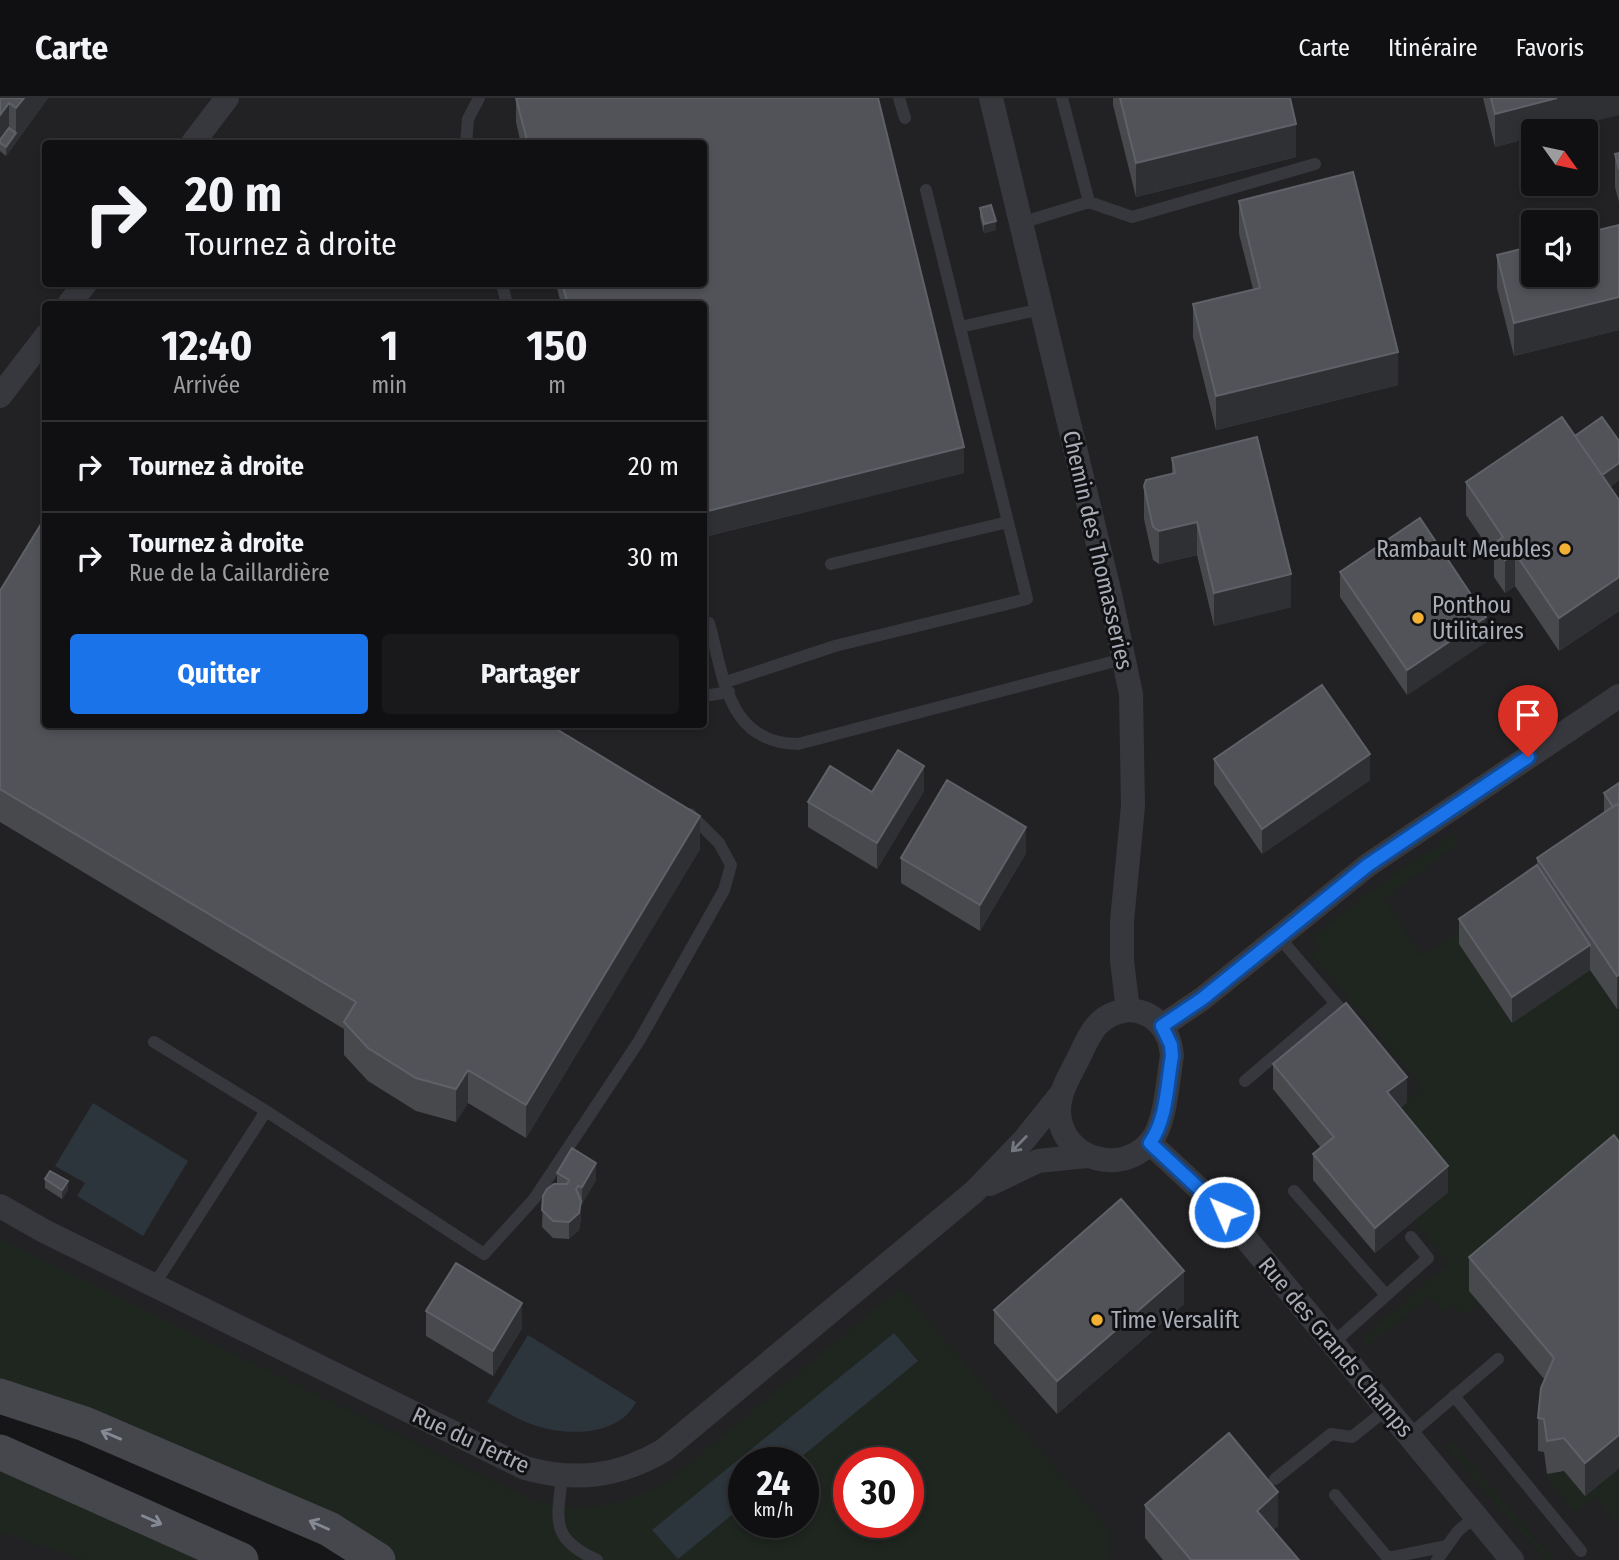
<!DOCTYPE html>
<html lang="fr">
<meta charset="utf-8">
<style>
:root{--surface:#101012;--page:#19191b;--text:#f1f3f6;--muted:#9c9d9f;--line:#303032;--accent:#1a73e8}
body{margin:0;font-family:"Fira Sans Condensed",sans-serif;background:var(--page);color:var(--text);height:100vh;display:flex;flex-direction:column;font-size:26px;white-space:nowrap}
*{box-sizing:border-box;margin:0}
p{font-size:23px;color:var(--muted)}
.icon{flex:none;width:38px;height:38px;fill:none;stroke:currentColor;stroke-width:2;stroke-linecap:round;stroke-linejoin:round}
.map{position:relative;flex:1;overflow:hidden}
.panel{position:absolute;left:42px;top:203px;width:665px;height:427px;display:flex;flex-direction:column;background:var(--surface);border-radius:7px;box-shadow:0 4px 10px #0003,0 0 0 2px var(--line)}
.panel>*{flex:none}
.hud{position:absolute;left:42px;top:42px;width:665px;height:147px;border-radius:7px;box-shadow:0 4px 10px #0003,0 0 0 2px var(--line);background:#101012;color:var(--text);overflow:hidden}
.needle{width:46px;rotate:123deg}
.fabs{position:absolute;left:1521px;top:21px;display:grid;gap:14px}
.fabs a{display:grid;place-items:center;width:77px;height:77px;border-radius:7px;background:var(--surface);box-shadow:0 4px 10px #0003,0 0 0 2px var(--line);font-size:35px}
.speed{position:absolute;left:728px;top:1349px;display:flex;gap:14px;font-size:35px;font-weight:700;text-align:center}
.speed>*{display:grid;place-content:center;width:91px;height:91px;border-radius:50%;background:var(--surface);box-shadow:0 4px 10px #0003,0 0 0 2px var(--line);line-height:1}
.speed small{font-size:18px;font-weight:400}
.speed .limit{border:10px solid #d22;background:#fff;color:#111}
.pin{position:absolute;display:grid;place-items:center;width:60px;height:60px;color:#fff;margin:-72px -30px;border-radius:50% 50% 50% 0;rotate:-45deg;box-shadow:0 0 7px #0007}
.pin .icon{rotate:45deg}
.me{position:absolute;width:77px;margin:-38px;rotate:315deg;stroke-linejoin:round;filter:drop-shadow(0 0 5px #0008)}
.turn{display:flex;align-items:center;gap:24px;height:147px;padding:0 28px;font-size:32px}
.turn .icon{width:91px;height:91px;stroke-width:2.5}
.turn b{display:block;font-size:49px;line-height:60px}
.eta{display:flex;justify-content:space-evenly;align-items:center;height:119px;text-align:center}
.eta b{font-size:42px;font-weight:700;line-height:49px}
.primary-button{display:flex;gap:14px;margin-top:auto;padding:14px 28px}
.primary-button a{flex:1;height:80px;border-radius:7px;background:var(--accent);color:#fff;font-size:28px;font-weight:700;line-height:80px;text-align:center}
.primary-button a+a{background:var(--page);color:var(--text)}
ul{padding:0;list-style:none}
li{display:flex;align-items:center;gap:21px;height:91px;padding:0 28px;border-top:2px solid var(--line)}
li div{flex:1}
li b{display:block;font-size:26px}
li em{font-style:normal}
header{display:flex;align-items:center;gap:42px;box-sizing:border-box;height:98px;padding:0 35px;background:var(--surface);border-bottom:2px solid var(--line)}
header strong{font-size:33px}
nav{display:flex;gap:38px;margin-inline-start:auto;font-size:24px}
.map>svg:first-child{display:block}
</style>
<header>
<strong>Carte</strong>
<nav><a>Carte</a><a>Itinéraire</a><a>Favoris</a></nav>
</header>
<div class="map">
<svg width="1619" height="1462" viewBox="0 0 1619 1462">
<rect width="100%" height="100%" fill="#161618"/>
<path fill="#222225" fill-rule="evenodd" d="M0,0H1619V1462H555L0,1153ZM1533,33H1586V86H1533ZM46,46H704V186H46ZM1533,124H1586V177H1533ZM46,206H704V626H46ZM744,1365H803V1424H744ZM849,1365H908V1424H849Z
M0,1434L30,1443L84,1462H0Z"/>
<path fill="#1e261f" fill-rule="evenodd" d="M1452,737L1459,745L1384,801L1421,858L1487,814L1512,925L1590,872L1619,915V1077L1469,1192L1479,1205L1464,1218L1453,1206L1443,1215L1430,1199L1368,1248L1361,1241L1449,1165L1413,1123L1448,1093L1387,1020L1422,989L1311,856L1319,849L1312,840L1366,796Z
M0,1140L528,1401C580,1415 619,1410 667,1384L900,1190L1111,1434L1110,1462H392L0,1289ZM744,1365H803V1424H744ZM849,1365H908V1424H849Z
M1451,1342L1554,1462H1545L1445,1348Z
M1619,1370V1427L1594,1398L1575,1414L1547,1381V1376Z
M0,1371L226,1462H84L0,1434Z"/>
<path fill="#2c353c" d="M93,1005L188,1063L143,1138L77,1098L85,1085L55,1068Z
M894,1235L918,1263L794,1365H744V1407L678,1461L652,1432Z
M528,1237L636,1304C619,1338 569,1338 537,1328C520,1323 503,1312 487,1304Z"/>
<g fill="none" stroke-linecap="round" stroke-linejoin="round">
<path stroke="#37383d" stroke-width="12" d="M899,0L905,20
M1062,0L1089,104
M466,46L468,21L479,0
M1021,125L1089,104L1132,119L1315,66
M502,186L507,206
M960,229L1041,211
M831,466L1008,424
M709,525C724,579 727,645 798,646L1123,561
M726,584L835,548L1027,501L926,92
M704,598L729,594
M1278,838L1349,921
M154,944L266,1013
M1245,983L1335,906
M1294,1093L1386,1197
M154,1187L266,1013L484,1156L534,1101L639,943L724,792L731,767L719,745L690,716
M1333,1245L1428,1160L1411,1139
M1454,1298L1581,1453
M1409,1337L1498,1261
M562,1378C557,1424 550,1440 597,1462
M1275,1381L1331,1336L1352,1339L1387,1311
M1335,1397L1388,1460L1447,1448
M1437,1462L1458,1433L1476,1418"/>
<path stroke="#37383d" stroke-width="24" d="M991,0L1110,496L1131,596L1133,708L1122,823V863L1128,912
M192,46L227,0
M69,206L85,186
M0,298L46,238
M1128,912C1155,913 1170,932 1172,958C1168,980 1166,1018 1155,1037C1129,1081 1059,1064 1059,1012C1059,993 1072,974 1080,957C1091,933 1099,916 1128,912Z
M1162,928L1202,901L1368,767L1619,598
M1150,1045L1224,1114L1512,1462
M990,1086L1038,1063L1087,1058
M0,1108L44,1133L525,1370C575,1384 619,1379 664,1352L974,1094L1025,1041L1061,996"/>
<path stroke="#45474d" stroke-width="35" d="M0,1298L85,1326L329,1431L378,1462
M0,1354L241,1462"/>
</g>
<path fill="#47494d" d="M0,0H48L6,58L0,53Z
M516,0H878L964,349V375L704,439V206H561L556,186H704V46H521L516,24Z
M1113,0H1290L1296,59L1136,99L1113,7Z
M1483,0H1619L1533,33V39L1495,49Z
M1619,55V104L1615,89V56Z
M1239,103L1398,287L1216,332L1193,239V206L1253,191L1239,136Z
M980,110L996,132L984,135L980,119Z
M1619,127V232L1514,258L1497,190V157Z
M1575,338L1619,343V382L1610,389L1619,402V513L1559,553L1515,488L1505,495L1494,479V458L1466,417V384Z
M1172,360L1291,509L1214,528L1197,457L1159,466L1153,462L1144,421V388L1172,376Z
M1340,474L1486,544L1407,597L1340,499Z
M0,493L700,751L526,1040L468,1005L456,1024L416,1013L368,983L344,957V931L0,724Z
M1214,661L1370,682L1262,756L1214,686Z
M1619,685V910L1617,911L1590,872L1512,925L1459,846V821L1537,767V760L1604,715V695Z
M924,693L877,771L808,729V704L872,694Z
M1026,755L980,833L901,785V760Z
M1273,966L1407,1004L1400,1010L1448,1094L1375,1155L1313,1082V1056L1321,1050L1273,991Z
M1619,1044V1370L1585,1398L1564,1373L1547,1376L1544,1354L1538,1353V1320L1545,1282L1469,1193V1159Z
M557,1075L596,1082L581,1107V1120L579,1132L569,1141L553,1140L542,1129L543,1098L557,1086Z
M45,1081L68,1092L62,1101L45,1090Z
M1184,1206L1057,1316L994,1245V1212Z
M426,1213L522,1230L493,1278L426,1238Z
M1145,1407L1278,1428L1273,1432L1299,1462H1163L1145,1440Z"/>
<path fill="#2f3033" d="M24,0H48L6,58V49L16,35V10Z
M1557,0H1619V17L1557,33H1533V39L1495,49V16Z
M9,5V38L0,45V17Z
M1296,26V59L1136,99V65Z
M996,123V132L984,135V126Z
M1619,199V232L1514,258V225Z
M1398,254V287L1216,332V298Z
M964,349V375L704,439V414Z
M1619,365V382L1598,397V379Z
M1197,424V457L1159,466V433Z
M1515,455V488L1505,495V462Z
M1291,476V509L1214,528V495Z
M1619,479V513L1559,553V520Z
M1486,519V544L1407,597V572Z
M1370,656V682L1262,756V731Z
M924,668V693L877,771V745Z
M700,718V751L526,1040V1007Z
M1026,729V755L980,833V807Z
M1590,847V872L1512,925V899Z
M1619,877V910L1617,911V878Z
M468,972V1005L456,1024V991Z
M1407,979V1004L1387,1020V994Z
M596,1065V1082L582,1107V1089Z
M1448,1068V1094L1375,1155V1130Z
M68,1083V1092L62,1101V1092Z
M581,1103V1120L579,1132L569,1141V1124Z
M1184,1173V1206L1057,1316V1283Z
M522,1205V1230L493,1278V1253Z
M1619,1337V1370L1585,1398V1365Z
M1278,1394V1428L1257,1447V1413Z"/>
<path fill="#525359" stroke="#5f6168" stroke-width="2" d="M0,0H24L16,10L9,5L0,17Z
M516,0H878L964,349L704,414V206H568L562,186H704V46H528Z
M1120,0H1290L1296,26L1136,65Z
M1491,0H1557L1495,16Z
M9,30L16,35L6,49L0,45V42Z
M1619,55V71L1615,56Z
M1353,74L1398,254L1216,298L1193,206L1260,190L1239,103Z
M991,107L996,123L984,126L980,110Z
M1619,127V199L1514,225L1497,157L1533,148V177H1586V135Z
M1562,319L1619,402V479L1559,520L1515,455L1505,462L1494,446L1503,439L1466,384Z
M1602,319L1619,343V365L1602,377L1575,338Z
M1257,339L1291,476L1214,495L1197,424L1159,433L1153,429L1144,388L1146,382L1175,375L1172,360Z
M46,418V626H548L700,718L526,1007L468,972L456,991L416,980L368,950L344,924L356,904L0,691V493Z
M1420,420L1486,519L1407,572L1340,474Z
M1322,587L1370,656L1262,731L1214,661Z
M898,652L924,668L877,745L808,704L830,668L872,694Z
M947,682L1026,729L980,807L901,760Z
M1619,685V709L1617,706L1613,709L1604,695Z
M1617,706L1619,709V877L1617,878L1537,760Z
M1537,767L1590,847L1512,899L1459,821Z
M1346,905L1407,979L1387,994L1448,1068L1375,1130L1313,1056L1334,1039L1273,966Z
M1614,1037L1619,1044V1337L1585,1365L1564,1340L1547,1343L1544,1321L1538,1320L1541,1290L1554,1260L1469,1159Z
M572,1050L596,1065L582,1089L578,1088L576,1091L581,1103L579,1115L569,1124L553,1123L542,1112L543,1098L547,1091L554,1086H567L569,1082L557,1075Z
M50,1073L68,1083L62,1092L45,1081Z
M1121,1101L1184,1173L1057,1283L994,1212Z
M456,1165L522,1205L493,1253L426,1213Z
M1229,1335L1278,1394L1257,1413L1299,1462H1191L1145,1407Z"/>
<defs><path id="oneway-shaft" d="M-6 0H5M1.5-3L5.5 0L1.5 3" fill="none" stroke-width="1.6" stroke-linecap="round" stroke-linejoin="round" transform="scale(1.75)"/></defs>
<use stroke="#757881" href="#oneway-shaft" transform="translate(1019 1046) rotate(134)"/>
<g stroke="#858993">
<use href="#oneway-shaft" transform="translate(111 1337) rotate(-157)"/>
<use href="#oneway-shaft" transform="translate(152 1422) rotate(24)"/>
<use href="#oneway-shaft" transform="translate(319 1427) rotate(-156)"/>
</g>
<g fill="none" stroke-linecap="round" stroke-linejoin="round">
<defs>
<path id="route" d="M1224,1114L1150,1045C1167,1021 1167,986 1172,958L1171,947L1162,928L1202,901L1368,767L1528,659"/>
</defs>
<use href="#route" stroke="#114b97" stroke-width="18"/>
<use href="#route" stroke="#1a73e8" stroke-width="12"/>
</g>
<g fill="#f2b134" stroke="#111113" stroke-width="2.5">
<circle cx="1565" cy="451" r="7"/>
<circle cx="1418" cy="520" r="7"/>
<circle cx="1097" cy="1222" r="7"/>
</g>
<g text-anchor="middle" stroke-width="6" stroke-linejoin="round" paint-order="stroke">
<g font-size="23" fill="#a8adb8" stroke="#111113" text-anchor="start">
<text x="1551" y="459" text-anchor="end">Rambault Meubles</text>
<text x="1432" y="515">Ponthou<tspan x="1432" dy="26">Utilitaires</tspan></text>
<text x="1111" y="1230">Time Versalift</text>
</g>
<g font-size="23" fill="#a8adb8" stroke="#111113">
<text transform="translate(1098 452) rotate(77)" y="8">Chemin des Thomasseries</text>
<text transform="translate(1336 1249) rotate(50)" y="8">Rue des Grands Champs</text>
<text transform="translate(471 1342) rotate(25)" y="8">Rue du Tertre</text>
</g>
</g>
</svg>
<div class="fabs">
<a><svg class="needle" viewBox="-14 -14 28 28"><path d="M0-13l5 13h-10z" fill="#e53935"/><path d="M0 13l5-13h-10z" fill="#9c9d9f"/></svg></a>
<a><svg class="icon" aria-label="sound" viewBox="0 0 24 24"><path d="M4 9h4l5-4v14l-5-4H4zM17 9q2 3 0 6"/></svg></a>
</div>
<div class="speed"><div>24<small>km/h</small></div><div class="limit">30</div></div>
<div class="pin" style="left:1528px;top:659px;background:#d93025"><svg class="icon" aria-label="arrive" viewBox="0 0 24 24"><path d="M6 21V4h12l-3 4 3 4H6"/></svg></div>
<svg class="me" style="left:1224px;top:1114px" viewBox="-20 -20 40 40"><circle r="17" fill="#1a73e8" stroke="#fff" stroke-width="3"/><path d="M0-11L8 9 0 5-8 9z" fill="#fff"/></svg>
<div class="hud">
<div class="turn"><svg class="icon" aria-label="right" viewBox="0 0 24 24"><path d="M7 20v-9h11M14 6l5 5-5 5"/></svg><div><b>20 m</b>Tournez à droite</div></div>
</div>
<section class="panel">
<div class="eta">
<div><b>12:40</b><p>Arrivée</p></div>
<div><b>1</b><p>min</p></div>
<div><b>150</b><p>m</p></div>
</div>
<ul>
<li><svg class="icon" aria-label="right" viewBox="0 0 24 24"><path d="M7 20v-9h11M14 6l5 5-5 5"/></svg><div><b>Tournez à droite</b></div><em>20 m</em></li>
<li><svg class="icon" aria-label="right" viewBox="0 0 24 24"><path d="M7 20v-9h11M14 6l5 5-5 5"/></svg><div><b>Tournez à droite</b><p>Rue de la Caillardière</p></div><em>30 m</em></li>
</ul>
<div class="primary-button"><a>Quitter</a><a>Partager</a></div>
</section>
</div>
